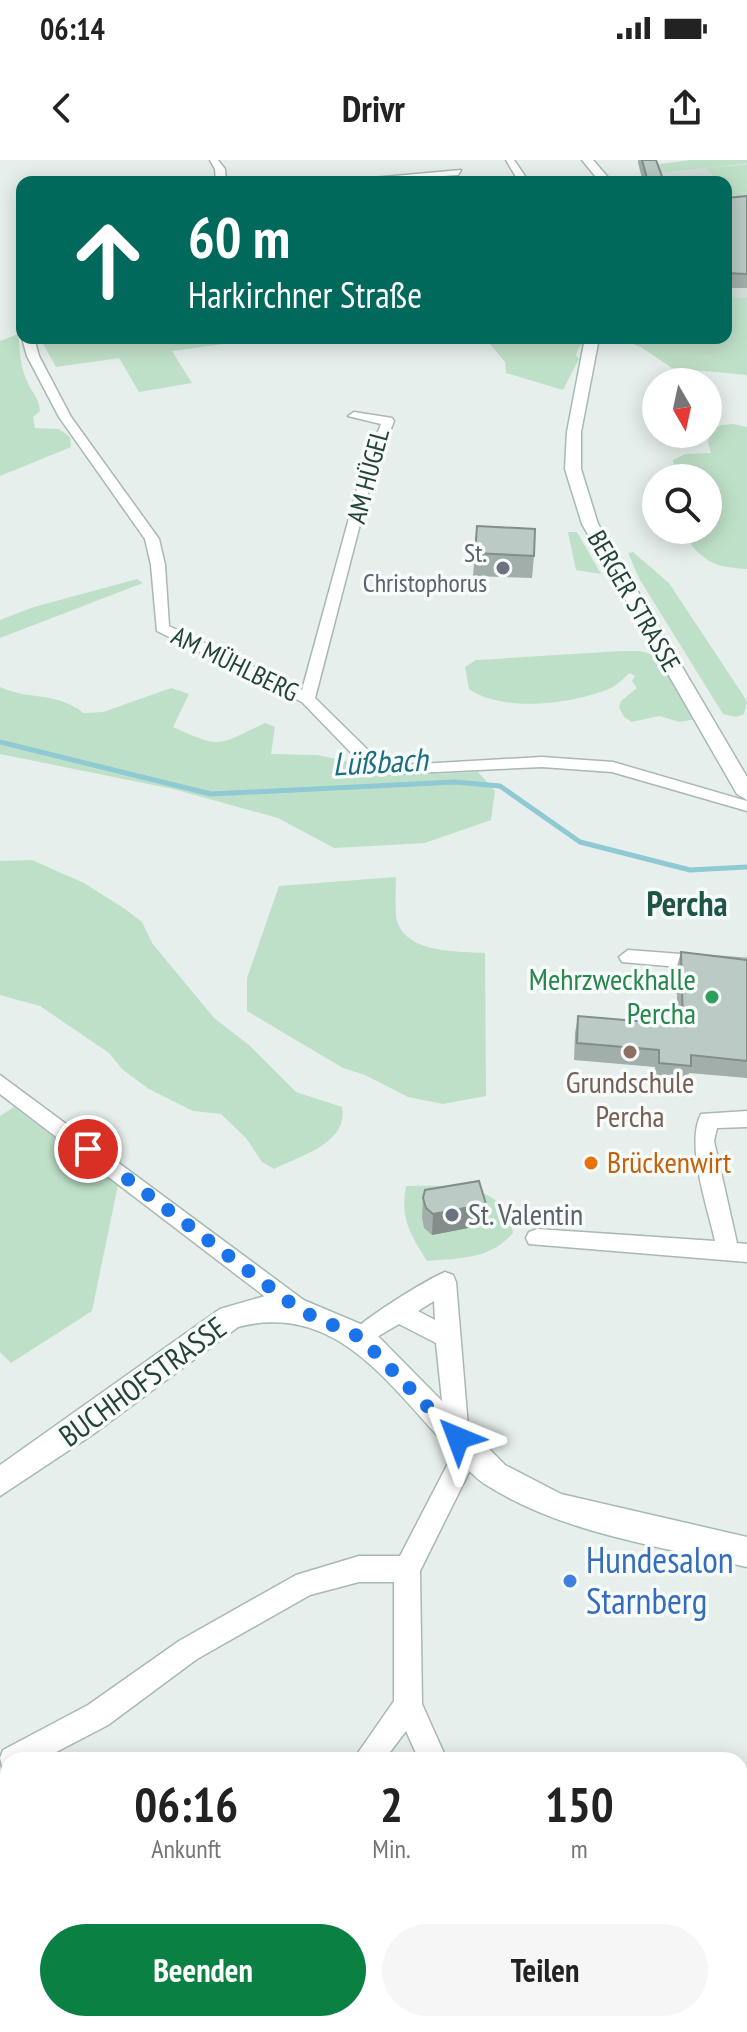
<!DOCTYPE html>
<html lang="de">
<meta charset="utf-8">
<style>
:root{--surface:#fff;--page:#f6f6f6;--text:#222;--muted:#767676;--accent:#0b8043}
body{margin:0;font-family:"PT Sans Narrow",sans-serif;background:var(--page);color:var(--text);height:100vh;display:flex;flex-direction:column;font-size:30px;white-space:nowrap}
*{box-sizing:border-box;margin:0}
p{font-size:26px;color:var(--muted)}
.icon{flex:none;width:44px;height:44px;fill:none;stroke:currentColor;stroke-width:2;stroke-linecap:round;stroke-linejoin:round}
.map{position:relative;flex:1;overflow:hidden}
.panel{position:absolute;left:0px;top:1592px;width:748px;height:280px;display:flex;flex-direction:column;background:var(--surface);border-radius:24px 24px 0 0;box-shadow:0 4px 20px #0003}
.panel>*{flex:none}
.guide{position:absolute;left:16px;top:16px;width:716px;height:168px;border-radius:16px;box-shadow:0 4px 20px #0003;background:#00695c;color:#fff;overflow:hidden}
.needle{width:52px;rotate:171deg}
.fabs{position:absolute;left:642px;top:208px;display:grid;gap:16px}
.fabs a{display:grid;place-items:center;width:80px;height:80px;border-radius:50%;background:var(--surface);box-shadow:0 4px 20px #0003;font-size:40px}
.pin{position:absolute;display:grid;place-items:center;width:68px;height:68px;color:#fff;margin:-34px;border:4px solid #fff;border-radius:50%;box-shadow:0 2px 8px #0007}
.me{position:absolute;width:88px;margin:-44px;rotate:316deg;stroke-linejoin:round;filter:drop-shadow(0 0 6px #0008)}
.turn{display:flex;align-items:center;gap:28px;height:168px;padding:0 40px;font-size:36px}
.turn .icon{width:104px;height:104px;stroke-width:2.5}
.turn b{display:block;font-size:56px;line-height:68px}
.eta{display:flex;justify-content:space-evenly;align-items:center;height:136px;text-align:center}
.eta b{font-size:48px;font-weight:700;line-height:56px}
.cta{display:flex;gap:16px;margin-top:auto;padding:16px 40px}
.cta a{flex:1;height:92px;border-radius:48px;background:var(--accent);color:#fff;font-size:32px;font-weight:700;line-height:92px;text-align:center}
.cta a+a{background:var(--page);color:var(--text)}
.status{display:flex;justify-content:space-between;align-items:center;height:56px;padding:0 40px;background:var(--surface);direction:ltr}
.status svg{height:22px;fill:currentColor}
header{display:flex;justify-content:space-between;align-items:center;height:104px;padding:0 40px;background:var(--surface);font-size:36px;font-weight:700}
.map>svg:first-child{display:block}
</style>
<div class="status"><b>06:14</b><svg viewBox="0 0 49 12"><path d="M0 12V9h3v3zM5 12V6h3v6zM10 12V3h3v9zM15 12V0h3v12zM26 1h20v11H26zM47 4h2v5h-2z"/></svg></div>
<header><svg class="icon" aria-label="back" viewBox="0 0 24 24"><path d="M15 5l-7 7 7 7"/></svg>Drivr<svg class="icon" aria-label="share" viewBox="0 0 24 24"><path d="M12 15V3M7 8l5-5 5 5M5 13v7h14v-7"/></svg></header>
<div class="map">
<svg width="747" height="1872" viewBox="0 0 747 1872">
<rect width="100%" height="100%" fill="#e6efeb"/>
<path fill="#d4dfda" d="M747,0V138L726,137V22H642L662,6Z"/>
<path fill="#bfe0c8" d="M690,0H747V3L668,12H658L653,5Z
M747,5V36L734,37L726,29V22H719L706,8Z
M726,137L747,138V215L672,208L641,187L622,180L726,178Z
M18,174C20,190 20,206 27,221C32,234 38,234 40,251L33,257L35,268L59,269L70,277L71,287L0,316V181Z
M40,178H267L172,191L192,223L139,232L119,198L56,207Z
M495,178H589V180L579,187L576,195L579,199L563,230L506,213L505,202L490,184Z
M733,264L747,267V409C720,407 710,406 691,385L693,370H708V318H676L673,300L685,294L711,293L708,282L711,272L721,265Z
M568,372H577L601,414L576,410Z
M633,392L669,423L743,535L747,542L744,554L736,557L723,554L640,420L628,393Z
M137,419L143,423L0,478V460L34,447Z
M621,491H639L656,495L695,559L680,562L659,556L632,562L624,557L619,547L621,541L637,528L632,521L635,516L630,513C623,518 618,525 611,528C574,544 503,553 469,529L465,507L476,500Z
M0,527C32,541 55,531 84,553L103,552L171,528L189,534L173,567C222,589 217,586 265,563L275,567L271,594L318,595L407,615L478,612L495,631L491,660L425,683L334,688L278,658L173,629L0,594Z
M32,700L84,723L125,749L142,762L152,783L214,858L249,885L296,932L342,947C349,983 300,996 274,1009L262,1002L246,978L221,954L193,951L149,929L123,910L109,893L40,846L0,835V701Z
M396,717C396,730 395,744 396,756C402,794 457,791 485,793L486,936L443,944L408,937L365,915L343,908L247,851V818L279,726Z
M14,947L118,1025L92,1151L11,1203L0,1192V956Z
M406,1026C447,1026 506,1020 513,1073C490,1100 460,1098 427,1101C410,1073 400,1059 406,1026Z"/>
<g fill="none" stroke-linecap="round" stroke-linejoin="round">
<path stroke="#8ec9d4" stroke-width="5" d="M0,582L211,634L455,622L500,626L580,682L690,710L747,707"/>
<defs>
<path id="street" d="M210,0H218L225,9L226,22H216L215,9Z
M506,0H514L529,22H519Z
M461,10L458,15L356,22L361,19Z
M22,178H34L39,196L71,257L159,379L165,405L169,466L302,530L360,318L381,264L348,256L354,252L392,258L394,261L372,318L315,538L372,594L402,605L542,597L613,602L747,641V651L612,612L542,607L395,614L360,602L302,542L157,471L151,405L145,379L59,257L27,196Z
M628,790L747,799V813L622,802L619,797Z
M0,915L309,1144L312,1151L309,1158L301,1161L293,1158L0,934Z
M747,951V967L717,968L714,981L737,1083L747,1084V1102L529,1084L526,1078L529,1072L537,1069L715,1081C708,1048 685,985 701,954Z
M445,1112L453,1115L456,1122L469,1279L477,1282L480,1290L420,1411L422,1544L447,1600H419L406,1571L384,1600H353L394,1541V1422H359L310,1435L197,1499L108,1565L41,1600H8V1612L3,1610L0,1598L3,1590L88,1545L179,1481L296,1415L359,1396H400L456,1288L450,1286L446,1278L436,1183L399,1164L360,1187L352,1184L349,1177C355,1163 428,1119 445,1112ZM434,1141L435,1160L418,1151Z
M0,1759L8,1762V1825L0,1822Z
M8,1851V1864H28L30,1872H0V1858Z
M151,1864H184L181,1872H147Z
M537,1864H568L572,1872H540Z"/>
<path id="secondary" d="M582,0H593L612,22H600Z
M585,178H599L581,272V309L598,364L747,617V640L737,634L582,364L565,309L567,272Z
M265,1136L301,1139L370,1168L505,1305L561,1334L747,1377V1407C660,1386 565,1374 488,1326C473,1318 461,1300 449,1288C389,1225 336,1141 238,1167L92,1275L0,1336V1305L220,1149Z"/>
</defs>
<use href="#street" stroke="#a8b8b2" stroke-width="3"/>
<use href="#secondary" stroke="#a4bbb3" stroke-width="3"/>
<use href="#street" fill="#fff" fill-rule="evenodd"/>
<use href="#secondary" fill="#fff" fill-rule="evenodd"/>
</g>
<path fill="#a1aea9" d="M638,0H642L664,22H643L638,3Z
M747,36V128H726V38Z
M477,366L534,396L532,418L473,416Z
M681,792L747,800V918L689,913L687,923L655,920V907L574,900L575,873L578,856L678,864L676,810Z
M423,1038L484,1065L432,1075L424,1068L422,1058Z"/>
<path fill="#838d89" d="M486,1044L484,1065L432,1075L433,1054Z"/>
<path fill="#bbcac4" stroke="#838d89" stroke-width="2" d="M642,0H656L664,22H648Z
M747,36V114L726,113V38Z
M477,366L535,369L534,396L475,393Z
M681,792L747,800V901L691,895V906L659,903V890L577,883L578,856L683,865Z
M479,1021L486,1044L433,1054L426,1048L423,1038L425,1030Z"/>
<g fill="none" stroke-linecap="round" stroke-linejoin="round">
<path stroke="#1a73e8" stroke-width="14" stroke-dasharray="0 25.2" d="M88,989L301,1151L360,1177L458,1278"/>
</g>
<g fill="#6b7280" stroke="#f7fbf9" stroke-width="3">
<circle cx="503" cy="408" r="8"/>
<circle cx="452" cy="1055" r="8"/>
</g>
<circle fill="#2e9e5b" stroke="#f7fbf9" stroke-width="3" cx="712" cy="837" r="8"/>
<circle fill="#8d6e63" stroke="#f7fbf9" stroke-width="3" cx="630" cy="892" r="8"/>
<circle fill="#e8710a" stroke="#f7fbf9" stroke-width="3" cx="591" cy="1003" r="8"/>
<circle fill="#3f7fe0" stroke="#f7fbf9" stroke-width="3" cx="570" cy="1421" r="8"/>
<g text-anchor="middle" stroke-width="7" stroke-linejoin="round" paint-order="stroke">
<g font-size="26" fill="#24423a" stroke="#f7fbf9">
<text transform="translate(368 316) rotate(-75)" y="9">AM HÜGEL</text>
<text transform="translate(634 441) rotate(60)" y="9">BERGER STRASSE</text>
<text transform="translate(235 504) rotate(26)" y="9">AM MÜHLBERG</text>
</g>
<g font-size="26" fill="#5b616d" stroke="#f7fbf9" text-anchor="end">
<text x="487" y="402">St.<tspan x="487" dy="30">Christophorus</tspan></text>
</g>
<g font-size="30" fill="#27864d" stroke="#f7fbf9" text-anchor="end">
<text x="696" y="830">Mehrzweckhalle<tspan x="696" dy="34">Percha</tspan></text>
</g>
<g font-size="30" fill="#785e54" stroke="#f7fbf9">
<text x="630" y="933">Grundschule<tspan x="630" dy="34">Percha</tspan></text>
</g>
<g font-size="30" fill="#c56008" stroke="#f7fbf9" text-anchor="start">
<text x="607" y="1013">Brückenwirt</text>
</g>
<g font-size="30" fill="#5b616d" stroke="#f7fbf9" text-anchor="start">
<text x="468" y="1065">St. Valentin</text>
</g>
<g font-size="30" fill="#24423a" stroke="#f7fbf9">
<text transform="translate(143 1222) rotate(-36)" y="10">BUCHHOFSTRASSE</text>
</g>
<g font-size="32" font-style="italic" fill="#1c6f80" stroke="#f7fbf9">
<text transform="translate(380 602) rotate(-3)" y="11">Lüßbach</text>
</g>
<g font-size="34" font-weight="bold" fill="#1f5548" stroke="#f7fbf9">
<text x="687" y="756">Percha</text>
</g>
<g font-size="36" fill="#366cbe" stroke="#f7fbf9" text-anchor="start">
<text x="586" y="1413">Hundesalon<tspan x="586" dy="41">Starnberg</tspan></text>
</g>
</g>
</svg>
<div class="fabs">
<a><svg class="needle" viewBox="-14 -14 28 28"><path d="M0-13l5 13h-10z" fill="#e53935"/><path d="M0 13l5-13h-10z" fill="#767676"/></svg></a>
<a><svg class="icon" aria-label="search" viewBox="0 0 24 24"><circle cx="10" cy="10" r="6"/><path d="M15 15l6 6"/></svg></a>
</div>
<div class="pin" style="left:88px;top:989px;background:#d93025"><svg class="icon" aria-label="arrive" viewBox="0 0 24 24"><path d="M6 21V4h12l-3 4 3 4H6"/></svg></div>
<svg class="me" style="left:458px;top:1278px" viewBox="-20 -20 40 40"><path d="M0-17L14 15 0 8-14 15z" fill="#1a73e8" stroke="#fff" stroke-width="4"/></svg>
<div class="guide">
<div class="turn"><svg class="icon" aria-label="ahead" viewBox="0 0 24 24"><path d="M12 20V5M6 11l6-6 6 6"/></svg><div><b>60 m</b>Harkirchner Straße</div></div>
</div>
<section class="panel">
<div class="eta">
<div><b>06:16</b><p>Ankunft</p></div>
<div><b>2</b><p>Min.</p></div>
<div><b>150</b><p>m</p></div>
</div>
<div class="cta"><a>Beenden</a><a>Teilen</a></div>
</section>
</div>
